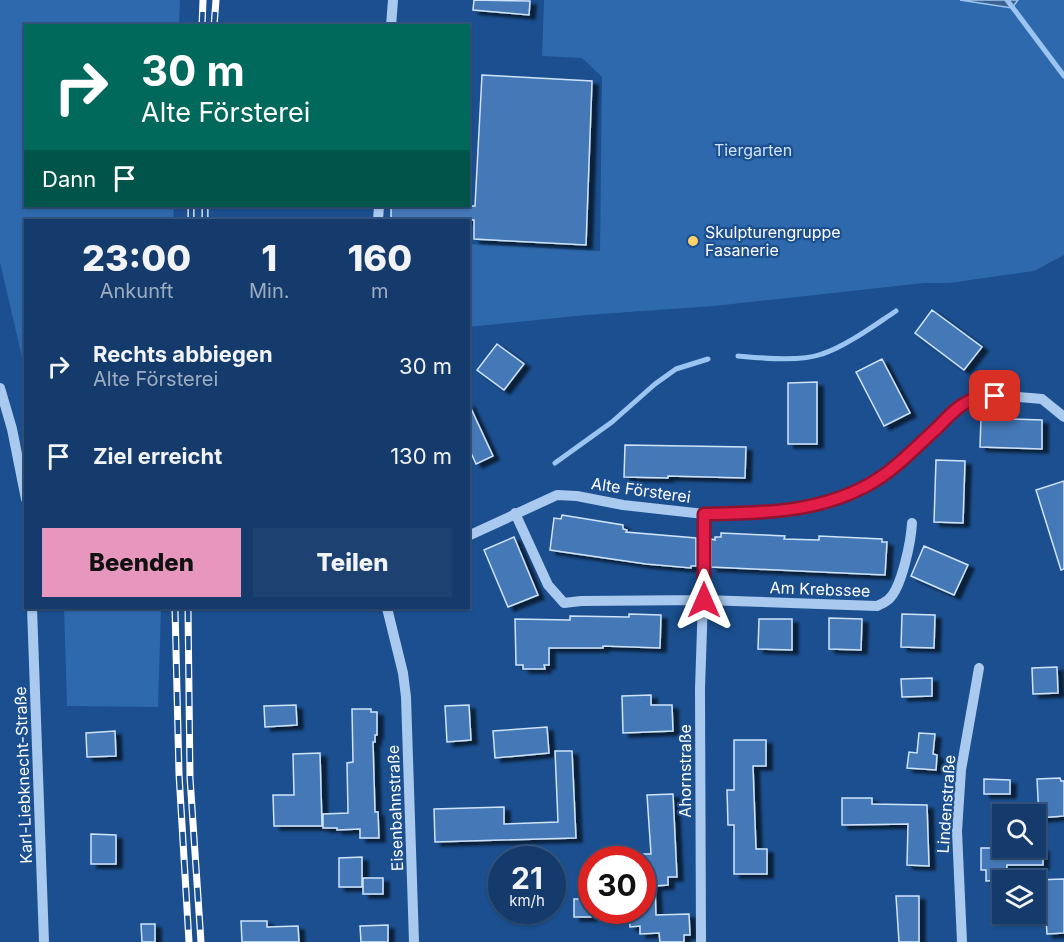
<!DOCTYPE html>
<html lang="de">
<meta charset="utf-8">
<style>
:root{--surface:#143b6b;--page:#1d4271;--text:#f1f3f6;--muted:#9dadc1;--line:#33557e;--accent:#e797bd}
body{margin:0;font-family:Inter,sans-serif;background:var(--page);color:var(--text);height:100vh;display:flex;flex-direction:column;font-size:22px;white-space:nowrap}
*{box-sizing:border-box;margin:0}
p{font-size:20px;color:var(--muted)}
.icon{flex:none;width:33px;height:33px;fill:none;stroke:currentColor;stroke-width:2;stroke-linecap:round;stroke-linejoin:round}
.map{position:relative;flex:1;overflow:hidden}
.side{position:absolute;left:24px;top:219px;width:446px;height:390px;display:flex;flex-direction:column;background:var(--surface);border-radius:0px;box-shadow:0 2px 4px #0004,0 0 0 2px var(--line)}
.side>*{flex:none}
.hud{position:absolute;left:24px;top:24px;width:446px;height:183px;border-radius:0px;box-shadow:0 2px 4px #0004,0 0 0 2px var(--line);background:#00695c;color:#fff;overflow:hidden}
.buttons{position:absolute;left:992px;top:804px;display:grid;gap:12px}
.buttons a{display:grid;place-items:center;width:54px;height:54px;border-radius:0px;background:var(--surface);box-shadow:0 2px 4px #0004,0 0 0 2px var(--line);font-size:30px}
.speed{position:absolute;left:488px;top:846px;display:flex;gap:12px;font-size:30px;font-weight:700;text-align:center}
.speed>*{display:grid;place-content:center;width:78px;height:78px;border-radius:50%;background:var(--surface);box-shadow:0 2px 4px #0004,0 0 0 2px var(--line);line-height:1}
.speed small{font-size:15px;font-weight:400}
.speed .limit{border:9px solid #d22;background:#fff;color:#111}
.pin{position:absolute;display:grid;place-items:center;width:51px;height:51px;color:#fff;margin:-26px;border-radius:12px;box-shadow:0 3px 9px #0006}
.me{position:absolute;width:66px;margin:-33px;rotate:0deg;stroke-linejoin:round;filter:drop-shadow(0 0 4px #0008)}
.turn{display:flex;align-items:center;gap:21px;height:126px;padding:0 18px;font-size:27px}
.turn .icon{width:78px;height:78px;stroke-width:2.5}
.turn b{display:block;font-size:42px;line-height:51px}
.then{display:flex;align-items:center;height:57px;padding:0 18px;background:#0003;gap:12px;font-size:22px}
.eta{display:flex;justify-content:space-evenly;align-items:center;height:102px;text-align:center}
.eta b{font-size:36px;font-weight:800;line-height:42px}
.action{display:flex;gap:12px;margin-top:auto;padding:12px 18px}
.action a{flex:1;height:69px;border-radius:0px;background:var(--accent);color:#111;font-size:24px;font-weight:800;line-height:69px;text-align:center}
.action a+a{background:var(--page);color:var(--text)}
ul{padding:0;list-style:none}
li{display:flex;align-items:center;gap:18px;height:90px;padding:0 18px}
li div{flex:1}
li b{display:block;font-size:22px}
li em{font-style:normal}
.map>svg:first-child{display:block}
</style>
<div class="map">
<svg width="1064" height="942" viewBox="0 0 1064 942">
<defs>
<filter id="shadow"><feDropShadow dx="6" dy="4" stdDeviation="1.5" flood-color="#0009"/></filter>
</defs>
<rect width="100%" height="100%" fill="#1b4f8f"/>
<path fill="#2e69ad" d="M0,0H180L179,25L26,26V206H174L173,220H26L25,370L0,262Z
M544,0H1064V255L1034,271L949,283H924L714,306L586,315L468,327V244L600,251L602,77L582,58L542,56Z
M64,608H161L158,707L67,706Z"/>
<path fill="#3c6290" stroke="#9cc4f0" stroke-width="1.5" d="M960,0H1018L1012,8Z"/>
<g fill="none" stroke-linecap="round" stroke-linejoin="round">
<path stroke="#9cc4f0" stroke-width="5" d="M1007,0L1064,76
M738,356C762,358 800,362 822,354C845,347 876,324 896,311
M555,463L612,422L655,384L676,369L708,359"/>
</g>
<path fill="#4478b7" stroke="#cfe3fa" stroke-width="1.5" filter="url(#shadow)" d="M474,0L530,1L529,15L473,10Z
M482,75L592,81L586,245L474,239V220H391V206H475Z
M932,310L982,347L964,370L915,333Z
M497,344L524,364L504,390L477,370Z
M882,359L910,413L884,426L856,372Z
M817,382V444H788V383Z
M468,402L493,456L476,464L468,446Z
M981,418L1042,420V449L980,447Z
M625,445L746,447L745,478L668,476V478L624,477Z
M936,460L965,461L963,523L934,522Z
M1064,481V569L1061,570L1036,490Z
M562,515L623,525V529L627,530L626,532L696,538V566H691V568L646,564L550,550L554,518L561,519Z
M721,533L785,536L784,539L819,540V536L882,539V542H887L885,575L711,567V539L715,540V537H721Z
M514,537L538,595L508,607L484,550Z
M924,546L968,565L954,595L911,576Z
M629,614L661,615L660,648L603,646V648H549V665H544L545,669H523V665H516L515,619L570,620V616L629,617Z
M902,614L935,615L934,648L901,647Z
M829,618L862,619L861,650L829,649Z
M759,619H792V650L758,649Z
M1057,667L1058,693L1033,694L1032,668Z
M932,678V696L902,697L901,679Z
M651,695V705H672L673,731L623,733L622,696Z
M296,705L297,725L265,727L264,706Z
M469,705L471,740L447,742L445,706Z
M352,709H371V712H377V735H375V742H373L375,812H378L379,838H360V829L337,830V828H323V814L348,813L347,763L353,762Z
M547,727L549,753L495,758L493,731Z
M115,731L116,756L87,757L86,733Z
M919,733L935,734L933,754L937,755L936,770L907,768L909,752L917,753Z
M734,740H766V766H753L756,849H767V874H734V825H728L727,790H734Z
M555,751H572L576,838L435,842L434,809L504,807V824L558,822Z
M320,753L322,826H274L273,795H294L293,754Z
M1060,778L1061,781H1064V816L1039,818L1037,779Z
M984,779L1010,780V794H984Z
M673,794L677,877H668V885L655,886L656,915L689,914L690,935H684V942H660L659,933L640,934V926L630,927L629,910H642V854H651L647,795Z
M842,798H872V804L927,805L929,866L907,865L908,824L842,825Z
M91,834L116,835V864H91Z
M981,848H1043V865H1007L1006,880L986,881V870H981Z
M362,857V887H339V858Z
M363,878H383V894H363Z
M1064,879V933L1047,934L1046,919H1035V880Z
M896,896H919V942H899Z
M574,899H591V917H574Z
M241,921H267V927L298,926L299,942H242Z
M141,924H155V942H142Z
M388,925V942H361L360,926Z"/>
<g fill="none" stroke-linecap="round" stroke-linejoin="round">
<path stroke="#a9c9ee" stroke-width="10" d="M391,26L393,0
M378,220L379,206
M0,388L12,429L26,499
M515,513L548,585L564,603L581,601L703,600L877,606C881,604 886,602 889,599C902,587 911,541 912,523
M468,536L557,495L577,496L623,505L704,514L755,513L819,505L842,497L874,482L902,460L958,408L970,401L983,396H1007L1042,399L1064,417
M32,608L44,942
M387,608L403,673L406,697L414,942
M701,942L700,688L703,600L704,514
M962,942L957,831L961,770L979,668"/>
<defs>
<path id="rail" d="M202,26L203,0
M214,26L216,0
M191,220V206
M205,220V206
M175,608L179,774L189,942
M188,608L190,778L201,942"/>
</defs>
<use href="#rail" stroke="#fff" stroke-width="7"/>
<use href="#rail" stroke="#1b4f8f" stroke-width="4.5" stroke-dasharray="14" stroke-linecap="butt"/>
</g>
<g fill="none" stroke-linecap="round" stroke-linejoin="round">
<defs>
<path id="route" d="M704,600V514C760,513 816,513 866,486C893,472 915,448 937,428C947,418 956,407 969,401C977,397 986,396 995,396"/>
</defs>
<use href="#route" stroke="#92132f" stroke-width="15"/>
<use href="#route" stroke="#e11d48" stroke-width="10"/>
</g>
<circle fill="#ffd166" stroke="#1b4f8f" stroke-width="2" cx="693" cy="241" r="6"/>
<g text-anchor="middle" stroke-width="4.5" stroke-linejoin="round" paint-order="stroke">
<g font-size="16" fill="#cfe3fa" stroke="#1b4f8f">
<text x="753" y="156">Tiergarten</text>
</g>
<g font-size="16" fill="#fff" stroke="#1b4f8f" text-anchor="start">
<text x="705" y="238">Skulpturengruppe<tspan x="705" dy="18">Fasanerie</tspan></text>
</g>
<g font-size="16" fill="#fff" stroke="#1b4f8f">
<text transform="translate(641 490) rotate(8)" y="6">Alte Försterei</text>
<text transform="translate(820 589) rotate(2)" y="6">Am Krebssee</text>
<text transform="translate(685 771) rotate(-90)" y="6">Ahornstraße</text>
<text transform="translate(23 775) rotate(-92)" y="6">Karl-Liebknecht-Straße</text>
<text transform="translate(946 804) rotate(-86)" y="6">Lindenstraße</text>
<text transform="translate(395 808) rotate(-92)" y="6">Eisenbahnstraße</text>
</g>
</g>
</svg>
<div class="buttons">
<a><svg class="icon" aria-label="search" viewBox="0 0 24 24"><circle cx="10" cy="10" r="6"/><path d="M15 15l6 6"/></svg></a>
<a><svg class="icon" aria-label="layers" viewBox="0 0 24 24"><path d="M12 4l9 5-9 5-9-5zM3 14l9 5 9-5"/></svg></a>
</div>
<div class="speed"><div>21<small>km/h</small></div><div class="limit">30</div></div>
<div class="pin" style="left:995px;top:396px;background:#d93025"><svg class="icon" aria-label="arrive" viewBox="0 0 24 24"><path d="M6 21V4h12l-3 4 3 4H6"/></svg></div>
<svg class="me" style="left:704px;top:600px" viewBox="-20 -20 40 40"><path d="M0-17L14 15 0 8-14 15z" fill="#e11d48" stroke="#fff" stroke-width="4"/></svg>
<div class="hud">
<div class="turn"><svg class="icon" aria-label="right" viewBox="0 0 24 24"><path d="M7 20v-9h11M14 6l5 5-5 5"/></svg><div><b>30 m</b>Alte Försterei</div></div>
<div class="then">Dann<svg class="icon" aria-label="arrive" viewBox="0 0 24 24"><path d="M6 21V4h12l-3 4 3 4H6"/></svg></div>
</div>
<section class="side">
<div class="eta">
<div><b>23:00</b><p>Ankunft</p></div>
<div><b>1</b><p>Min.</p></div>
<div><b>160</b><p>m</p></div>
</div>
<ul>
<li><svg class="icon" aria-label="right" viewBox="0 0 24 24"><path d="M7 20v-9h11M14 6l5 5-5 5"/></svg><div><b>Rechts abbiegen</b><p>Alte Försterei</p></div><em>30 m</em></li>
<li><svg class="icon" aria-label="arrive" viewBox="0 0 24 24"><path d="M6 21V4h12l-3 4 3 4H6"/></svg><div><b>Ziel erreicht</b></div><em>130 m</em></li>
</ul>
<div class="action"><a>Beenden</a><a>Teilen</a></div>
</section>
</div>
